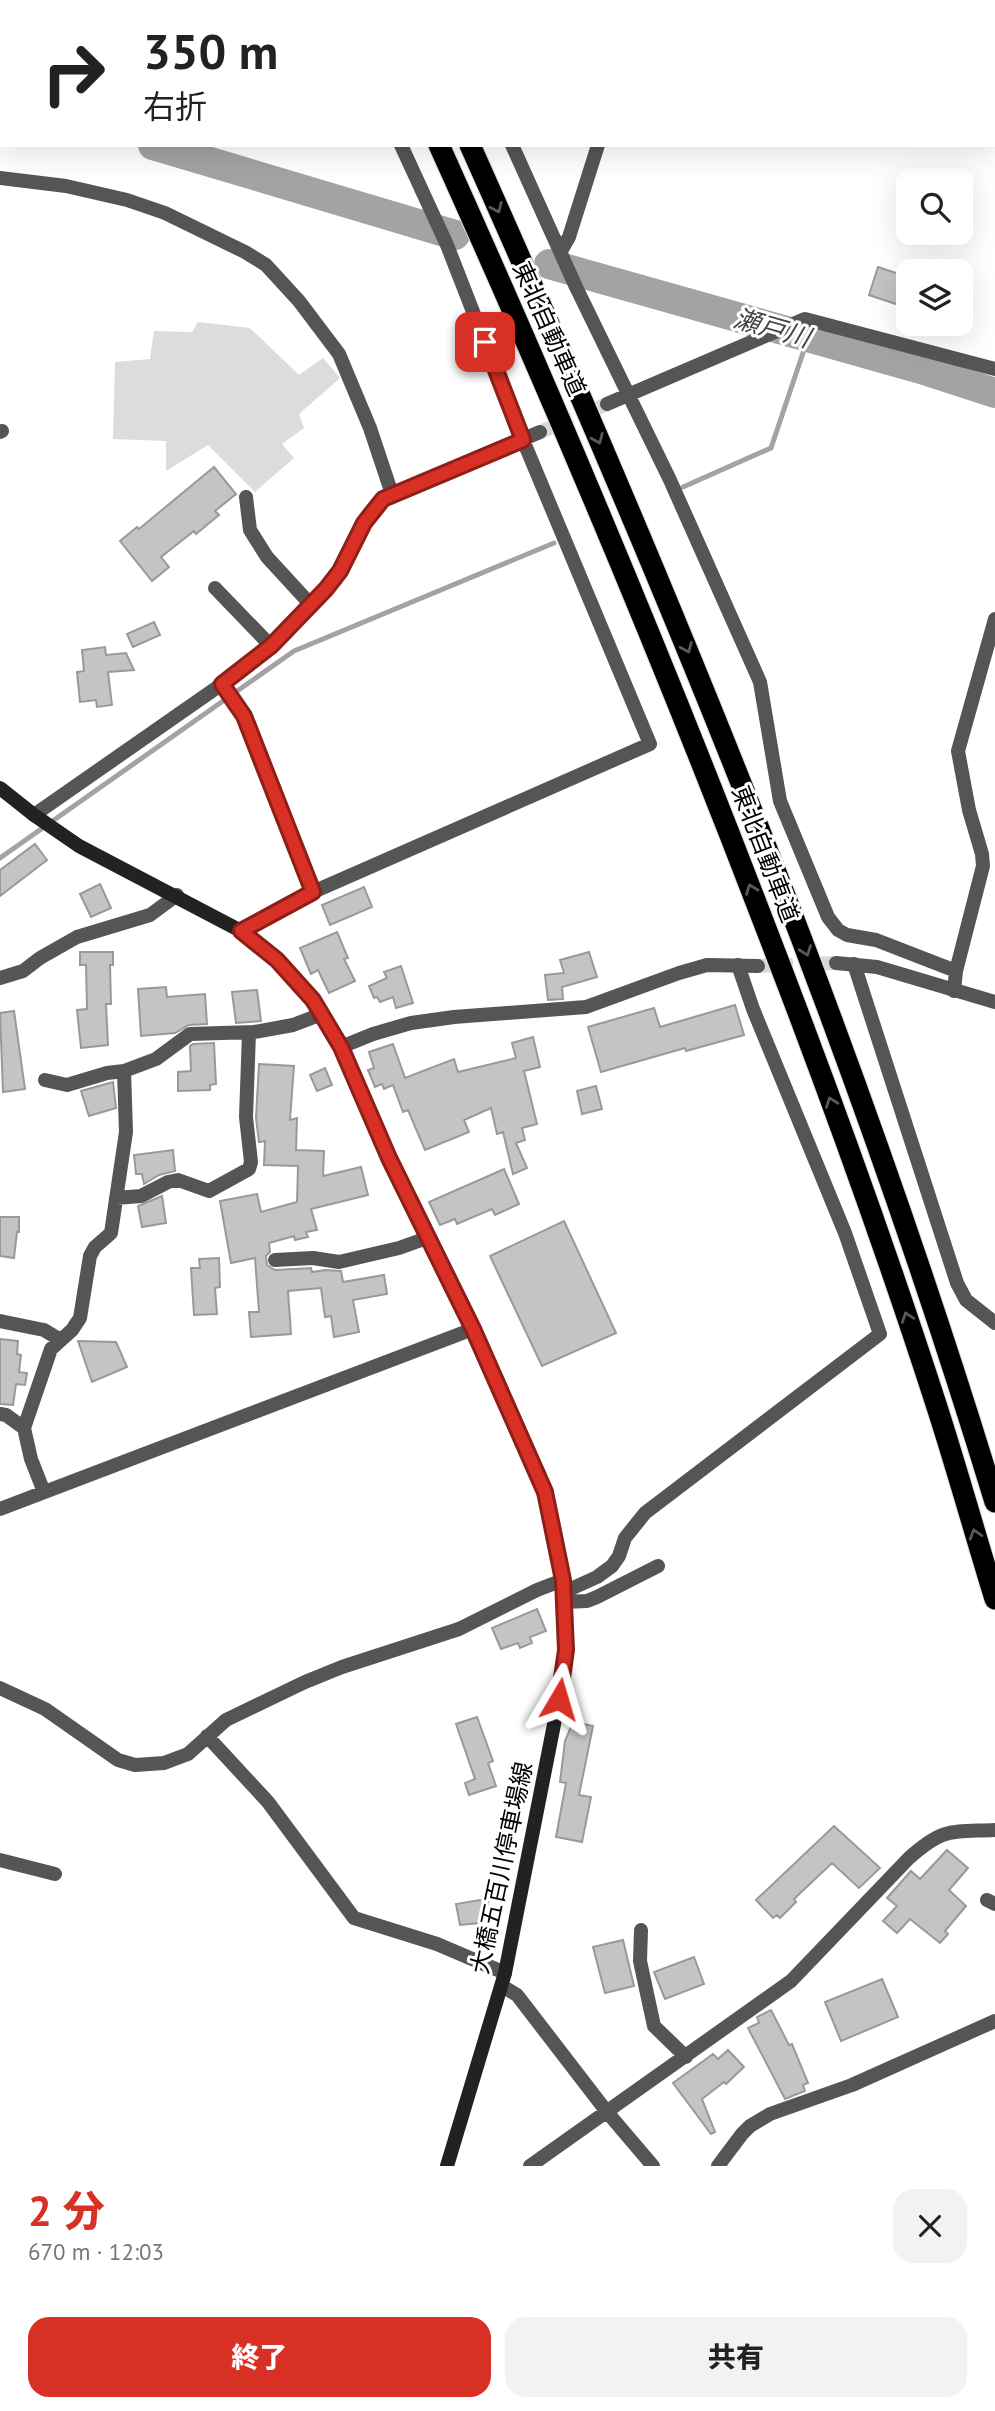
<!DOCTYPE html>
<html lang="ja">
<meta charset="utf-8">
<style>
:root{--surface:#fff;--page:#f2f2f2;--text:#222;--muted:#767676;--accent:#d93025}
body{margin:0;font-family:"PT Sans","Noto Sans JP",sans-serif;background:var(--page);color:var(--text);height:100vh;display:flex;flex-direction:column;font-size:26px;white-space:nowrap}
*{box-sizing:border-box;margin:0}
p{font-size:23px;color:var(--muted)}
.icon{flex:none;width:38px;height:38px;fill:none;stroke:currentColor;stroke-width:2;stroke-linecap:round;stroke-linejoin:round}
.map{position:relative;height:2166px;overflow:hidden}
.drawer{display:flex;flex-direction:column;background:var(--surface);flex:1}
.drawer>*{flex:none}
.top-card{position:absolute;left:0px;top:0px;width:996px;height:147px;box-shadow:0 7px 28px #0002;background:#fff;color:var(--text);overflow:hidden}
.tools{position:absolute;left:896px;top:168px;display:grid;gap:14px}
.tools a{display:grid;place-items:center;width:77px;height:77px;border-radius:14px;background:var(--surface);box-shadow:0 7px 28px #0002;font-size:35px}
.pin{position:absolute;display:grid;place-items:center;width:60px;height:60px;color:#fff;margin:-30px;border-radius:14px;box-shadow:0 4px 10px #0006}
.me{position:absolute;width:77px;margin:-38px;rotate:7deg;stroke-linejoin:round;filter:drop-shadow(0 0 5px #0008)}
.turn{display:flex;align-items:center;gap:24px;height:147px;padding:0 28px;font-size:32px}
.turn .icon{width:91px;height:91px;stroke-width:2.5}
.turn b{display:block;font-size:49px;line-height:60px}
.round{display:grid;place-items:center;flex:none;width:74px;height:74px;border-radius:21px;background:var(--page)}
.head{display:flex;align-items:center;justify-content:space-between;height:119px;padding:0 28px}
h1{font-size:42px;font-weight:800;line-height:52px;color:var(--accent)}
.primary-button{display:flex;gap:14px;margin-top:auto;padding:14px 28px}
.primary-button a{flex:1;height:80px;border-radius:21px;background:var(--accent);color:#fff;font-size:28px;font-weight:800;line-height:80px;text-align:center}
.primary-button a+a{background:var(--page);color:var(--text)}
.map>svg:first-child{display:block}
</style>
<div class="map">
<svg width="995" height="2166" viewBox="0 0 995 2166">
<rect width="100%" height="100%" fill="#fff"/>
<path fill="#dcdcdc" d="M198,322L250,328L299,375L323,358L340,378L299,414L304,428L282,444L294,458L255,492L208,445L166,471V441L113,439L115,362L150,359L154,331L192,332Z"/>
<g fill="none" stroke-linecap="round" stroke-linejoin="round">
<path stroke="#a3a3a3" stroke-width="5" d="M683,487L771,448L808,338
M0,858L294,651L554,543"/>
<path stroke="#a3a3a3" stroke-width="30" d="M0,100L2,101
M153,145L455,235
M549,264L921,369L995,393"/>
</g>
<path fill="#c4c4c4" stroke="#999" stroke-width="2" d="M878,267L908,277V308L869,295Z
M214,467L236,494L215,511L219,515L196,534L194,531L161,557L169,567L152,581L120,541L137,527L139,529Z
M154,622L160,635L133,647L127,634Z
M105,647L106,655L126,653L134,670L108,672L112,705L97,707L96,700L80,702L77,672L84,671L82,650Z
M35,844L47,860L0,896V870Z
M100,884L111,908L91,917L80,894Z
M364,887L372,907L330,925L322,905Z
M337,932L348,958L344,959L355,981L329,993L318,970L311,974L300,948Z
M80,952H113V965H110L111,1004H106L108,1045L81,1048L77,1010L87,1009L86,965H80Z
M589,952L597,977L562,987L563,999L548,1000L545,975L564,973L560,960Z
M401,966L413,1003L396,1008L393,997L380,1002L377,997L374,998L369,986L387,978L384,972Z
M166,987L167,997L205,994L207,1024L189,1025L175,1033L141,1036L138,989Z
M257,990L261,1021L236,1023L232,992Z
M735,1005L744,1035L686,1051L685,1048L601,1072L588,1027L654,1008L660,1027Z
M14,1011L25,1089L3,1092L0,1013Z
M533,1037L540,1067L524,1071L537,1124L522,1128L525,1140L516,1143L527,1168L513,1174L503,1132L497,1134L491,1108L464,1120L469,1132L425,1150L408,1110L403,1112L393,1085L384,1089L382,1084L375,1087L368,1070L374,1068L369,1052L393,1044L405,1078L454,1059L458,1072L516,1058L512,1043Z
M214,1043L216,1084L210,1085V1090L178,1091V1072L191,1071L190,1046L193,1044Z
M259,1064L294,1066L290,1120L297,1118L296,1150L324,1151L323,1176L361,1167L368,1195L311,1209L317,1230L306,1232L308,1237L295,1240L294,1236L269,1243L270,1252L266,1256L267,1265L275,1270L311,1268L312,1272L325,1270L341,1271L343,1282L384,1275L387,1294L353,1300L359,1332L334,1337L331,1316L325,1317L321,1288L288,1291L291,1334L251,1337L249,1312H259L255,1258L231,1263L220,1201L257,1194L261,1212L297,1202L298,1166L264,1165L265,1141L259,1142L256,1118Z
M325,1068L332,1085L317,1091L310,1075Z
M113,1082L116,1108L89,1116L81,1091Z
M596,1086L602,1109L582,1114L577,1091Z
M173,1150L175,1171L159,1175L144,1184L142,1174H136L134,1155Z
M504,1169L519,1204L495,1215L492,1209L457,1224L455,1219L440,1225L429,1202Z
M162,1196L166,1223L142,1227L138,1206Z
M0,1217H19V1232H17L14,1258L0,1256Z
M564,1221L616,1333L542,1366L490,1256Z
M219,1258L220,1287L215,1288L217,1314L194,1315L191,1268H200L199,1259Z
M0,1339L18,1341L17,1354L21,1355L19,1372L27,1373L25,1385L16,1384L13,1405L0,1404Z
M78,1341L116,1342L127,1367L92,1382Z
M537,1609L546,1631L530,1637L532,1643L520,1648L518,1643L501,1649L492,1628Z
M477,1717L493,1761L488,1763L496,1786L469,1795L465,1783L475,1779L456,1724Z
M573,1722L593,1726L579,1795L591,1797L582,1842L556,1837L566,1783L560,1782L565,1741Z
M834,1826L880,1868L859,1888L832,1863L794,1899L796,1902L780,1918L777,1915L773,1918L756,1900Z
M947,1850L968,1868L949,1890L966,1906L945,1931L948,1934L940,1943L910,1919L897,1933L883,1921L897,1906L887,1898L911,1871L920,1879Z
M486,1899L488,1901L490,1922L460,1925L456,1904Z
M623,1940L634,1986L605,1993L593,1947Z
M694,1957L704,1984L665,1999L654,1972Z
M882,1979L898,2017L841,2041L825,2002Z
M771,2010L789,2045L792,2044L808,2083L803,2085L805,2091L785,2099L748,2028L759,2023L757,2017Z
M728,2050L744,2067L726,2084L724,2082L702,2099L715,2132L711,2134L673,2083L713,2054L718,2059Z"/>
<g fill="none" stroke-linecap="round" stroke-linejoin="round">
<path stroke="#d9d9d9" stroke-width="14" stroke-dasharray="14 7" stroke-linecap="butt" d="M540,432L607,404"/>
<path stroke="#d9d9d9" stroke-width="14" stroke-dasharray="14 7" stroke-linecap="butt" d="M758,966L836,963"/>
<defs>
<path id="motorway" d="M373,0L374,2
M404,0L405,2
M439,145C554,400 662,657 762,918C824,1078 883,1240 936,1404C957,1469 975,1534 995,1599
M470,145C668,588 854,1038 995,1502"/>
</defs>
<use href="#motorway" stroke="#dbdbdb" stroke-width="23"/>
<path stroke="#555" stroke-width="14" d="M333,0L334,2
M445,0L446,2
M644,2V0
M512,145L576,287L670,480L760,682L780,801L828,917L838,930L847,935L876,940L956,971
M0,178L66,186L127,200L165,213L245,252L266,265L299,301L339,354L370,428L392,494
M561,251L569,237L598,145
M607,404L805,319L995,369
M0,432L2,431
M246,497L250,530L267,557L312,606
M215,588L271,646
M222,684L244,716L313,892
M34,815L222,684L271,646L326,589L340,571L364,523L383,499L540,432
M241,931L313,892L650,744L523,440L447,245L401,145
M854,964L957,1283L966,1300L995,1323
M0,978L23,971L40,958L77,937L150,915L177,895
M954,991L956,971L983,866L982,854L969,810L958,751L995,619
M45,1080L67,1085L107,1073L124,1071
M116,1198L141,1196L168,1182L178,1180L209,1191L249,1169L251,1162L246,1117L249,1033
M275,1260L313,1258L339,1262L399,1248L427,1238
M0,1321L44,1330L59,1339
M0,1414L6,1415L24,1428
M44,1492L31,1459L24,1428L51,1349L72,1330L80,1318L90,1256L95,1247L111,1233L126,1132L124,1071L156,1059L190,1034L254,1032L293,1025L322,1014
M0,1509L473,1329
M564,1592L597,1577L612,1566L619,1556L625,1538L645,1513L880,1334L845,1233L753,1009L738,965
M564,1602L587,1601L597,1597L658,1566
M0,1688L45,1709L118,1760L135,1765L164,1763L188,1754L226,1720L305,1682L342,1667L459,1629L537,1590L563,1580
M207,1736L268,1802L354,1918L437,1944L505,1973
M0,1860L55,1874
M987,1900L995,1904
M641,1930L640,1961L654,2026L686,2057
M502,1986L517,1995L607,2112L653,2166
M530,2166L791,1981L909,1858C944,1827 951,1832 995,1830
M718,2166L742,2134L750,2126L770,2114L852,2085L995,2021"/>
<path stroke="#555" stroke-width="14" d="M836,963L877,967L995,1002
M341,1047L373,1034L411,1023L454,1017L586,1007L679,973L707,965L758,966"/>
<path stroke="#222" stroke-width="14" d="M0,788L34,815L79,846L241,931L277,960L312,1001L341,1047L389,1158L473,1329L545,1492L563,1580L566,1650L559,1699L505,1973L447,2166"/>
<use href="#motorway" stroke="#000" stroke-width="21"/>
</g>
<defs><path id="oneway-chevron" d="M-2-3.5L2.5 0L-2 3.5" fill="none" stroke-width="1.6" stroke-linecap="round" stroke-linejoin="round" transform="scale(1.75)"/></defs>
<g stroke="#595959">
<use href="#oneway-chevron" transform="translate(497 208) rotate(66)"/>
<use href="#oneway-chevron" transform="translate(598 439) rotate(67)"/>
<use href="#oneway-chevron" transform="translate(687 648) rotate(67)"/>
<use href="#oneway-chevron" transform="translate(751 889) rotate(-111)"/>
<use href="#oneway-chevron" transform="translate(806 951) rotate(70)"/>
<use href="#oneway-chevron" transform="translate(831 1102) rotate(-110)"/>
<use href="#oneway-chevron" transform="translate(907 1317) rotate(-109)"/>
<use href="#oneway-chevron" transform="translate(975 1534) rotate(-107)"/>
</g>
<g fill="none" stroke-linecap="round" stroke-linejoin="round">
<defs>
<path id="route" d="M485,342L523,440L383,499L364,523L340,571L326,589L271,646L222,684L244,716L313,892L241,931L277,960L313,1000L341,1047L389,1158L473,1329L545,1492L563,1580L566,1650L559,1699"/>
</defs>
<use href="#route" stroke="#8d1f18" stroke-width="18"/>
<use href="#route" stroke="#d93025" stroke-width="12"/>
</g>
<g text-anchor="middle" stroke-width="6" stroke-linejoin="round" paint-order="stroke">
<g font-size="24" fill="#000" stroke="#fff">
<text transform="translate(549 329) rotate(66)" y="8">東北自動車道</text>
<text transform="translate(765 854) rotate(69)" y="8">東北自動車道</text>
<text transform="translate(502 1868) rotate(-78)" y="8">大橋五百川停車場線</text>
</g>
<g font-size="26" font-style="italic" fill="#444" stroke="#fff">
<text transform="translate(772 328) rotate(16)" y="9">瀬戸川</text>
</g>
</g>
</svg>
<div class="tools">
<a><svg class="icon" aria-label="search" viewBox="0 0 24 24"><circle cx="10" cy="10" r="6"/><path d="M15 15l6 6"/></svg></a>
<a><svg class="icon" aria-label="layers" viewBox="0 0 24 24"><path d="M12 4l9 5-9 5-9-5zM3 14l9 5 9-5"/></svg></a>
</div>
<div class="pin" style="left:485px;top:342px;background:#d93025"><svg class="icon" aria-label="arrive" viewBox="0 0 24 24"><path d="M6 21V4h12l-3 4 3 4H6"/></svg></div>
<svg class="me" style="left:559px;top:1699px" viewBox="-20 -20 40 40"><path d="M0-17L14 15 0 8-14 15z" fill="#d93025" stroke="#fff" stroke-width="4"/></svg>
<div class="top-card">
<div class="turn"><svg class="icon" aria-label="right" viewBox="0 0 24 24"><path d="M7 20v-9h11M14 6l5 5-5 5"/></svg><div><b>350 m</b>右折</div></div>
</div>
</div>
<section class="drawer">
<div class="head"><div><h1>2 分</h1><p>670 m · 12:03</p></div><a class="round"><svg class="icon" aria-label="close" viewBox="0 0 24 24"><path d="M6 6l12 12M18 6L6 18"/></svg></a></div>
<div class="primary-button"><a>終了</a><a>共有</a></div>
</section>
